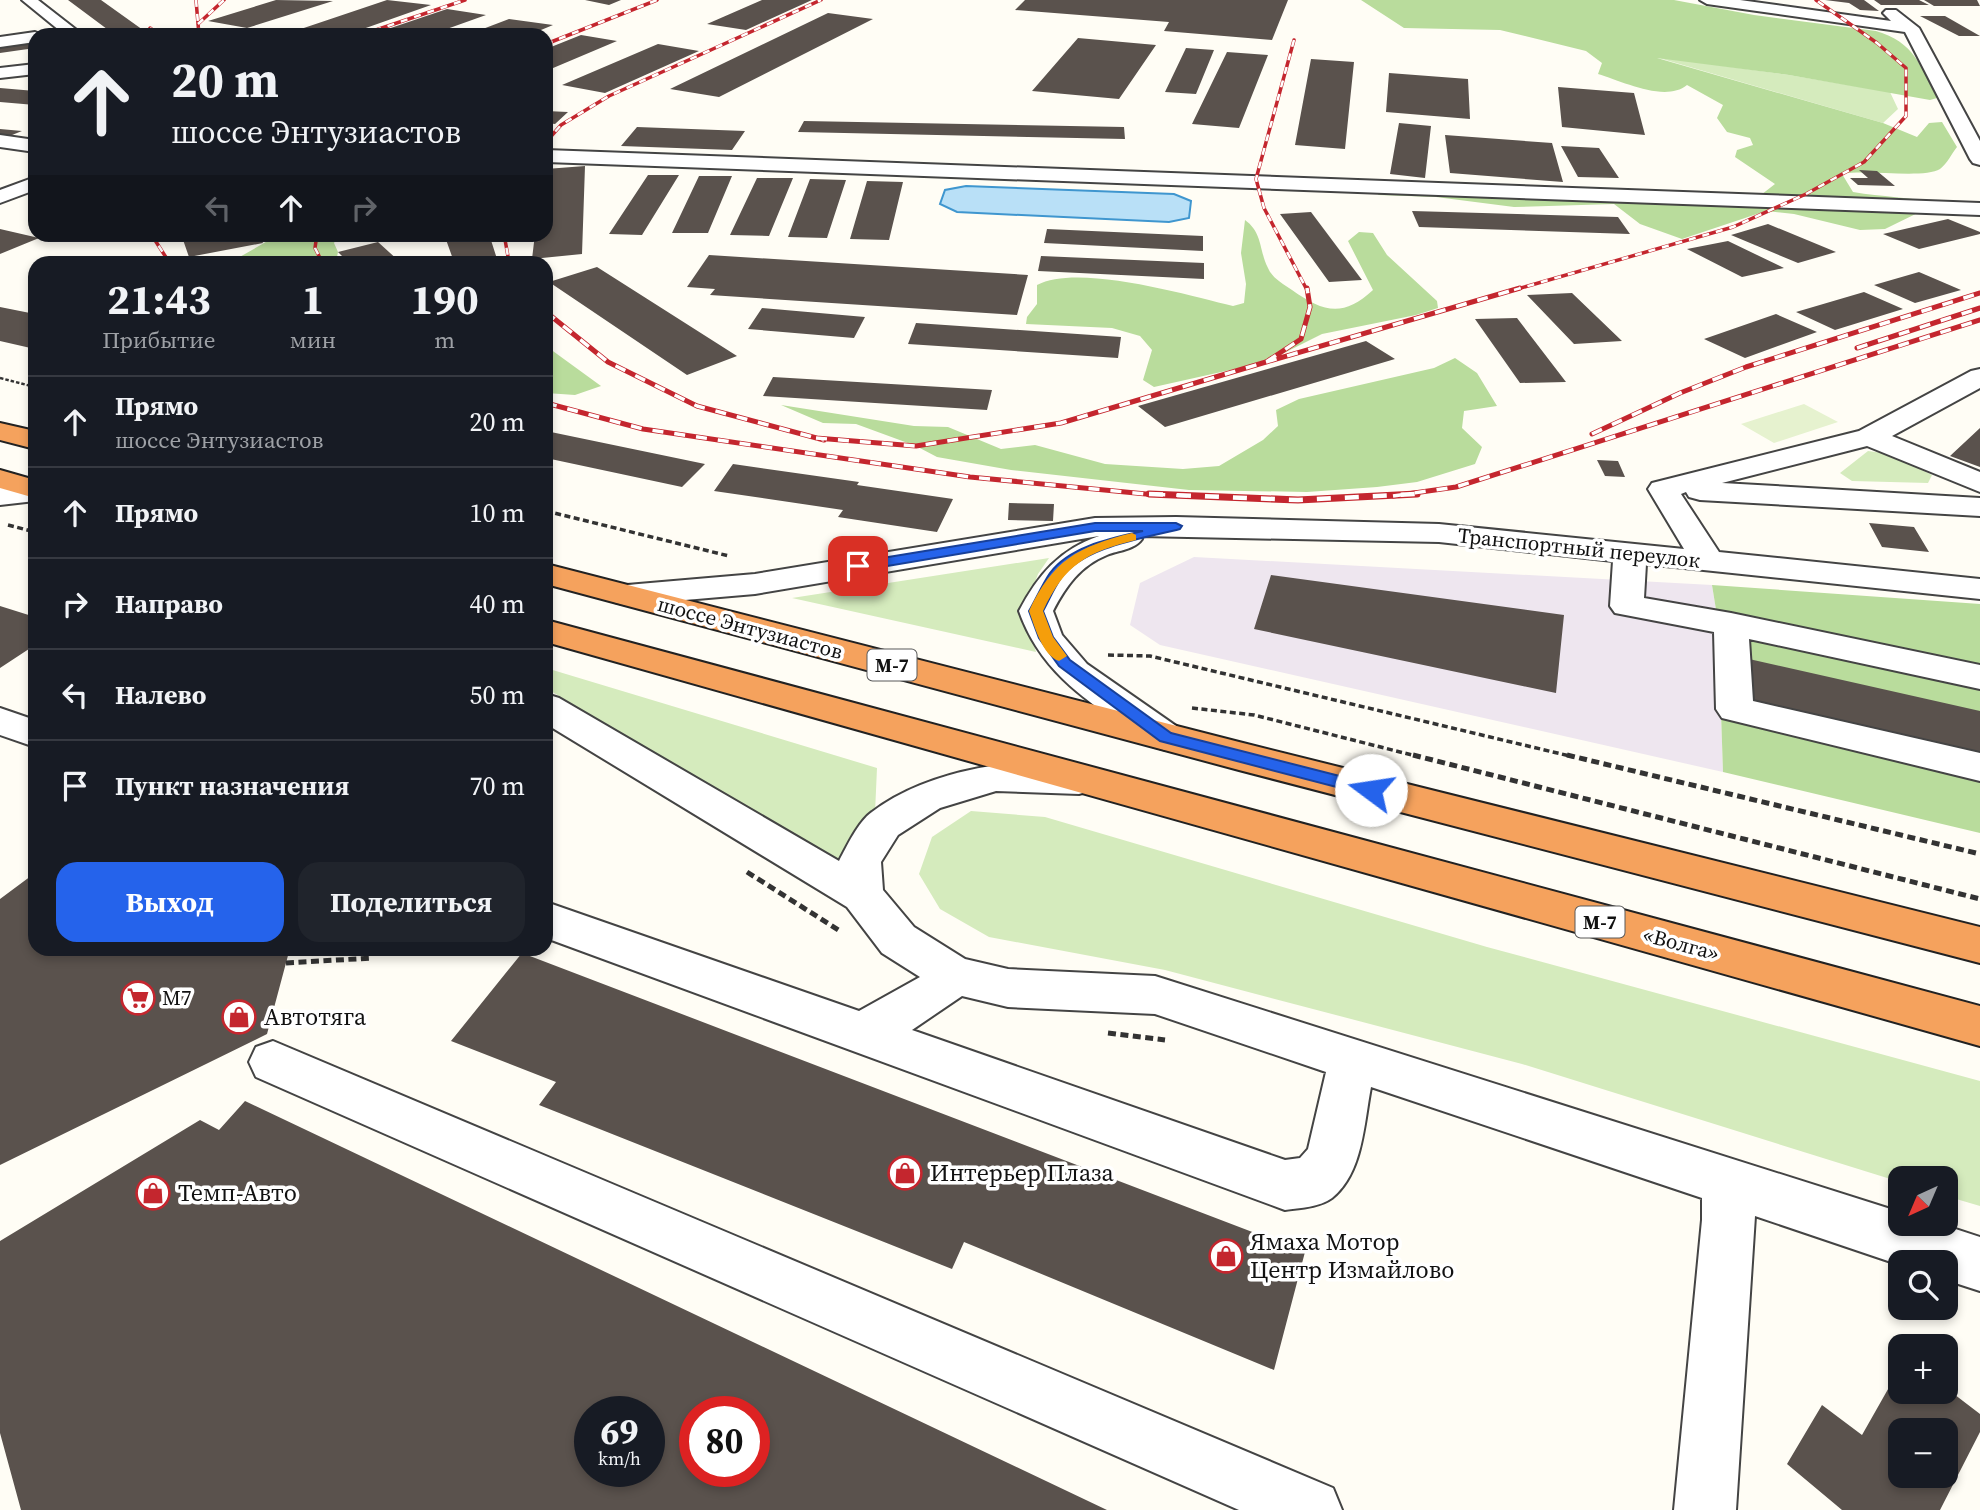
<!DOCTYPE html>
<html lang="ru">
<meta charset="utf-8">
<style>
:root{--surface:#171b24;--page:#20242c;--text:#f1f3f6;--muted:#9ea1a6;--line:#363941;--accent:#2563eb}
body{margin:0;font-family:"Source Serif 4",serif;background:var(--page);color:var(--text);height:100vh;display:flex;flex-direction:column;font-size:26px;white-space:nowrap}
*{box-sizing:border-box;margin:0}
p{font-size:23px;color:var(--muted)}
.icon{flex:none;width:38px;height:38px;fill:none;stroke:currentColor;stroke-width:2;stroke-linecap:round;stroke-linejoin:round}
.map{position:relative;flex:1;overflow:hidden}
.drawer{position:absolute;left:28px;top:256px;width:525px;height:700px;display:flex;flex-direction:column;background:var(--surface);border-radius:21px;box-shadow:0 4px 10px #0003}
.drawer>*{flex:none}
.hud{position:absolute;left:28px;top:28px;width:525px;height:214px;border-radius:21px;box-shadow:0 4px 10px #0003;background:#171b24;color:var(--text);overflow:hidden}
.needle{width:46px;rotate:224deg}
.fabs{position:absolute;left:1888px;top:1166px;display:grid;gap:14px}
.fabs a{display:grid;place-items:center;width:70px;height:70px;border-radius:14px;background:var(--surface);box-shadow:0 4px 10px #0003;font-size:35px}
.speed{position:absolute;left:574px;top:1396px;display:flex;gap:14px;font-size:35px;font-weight:700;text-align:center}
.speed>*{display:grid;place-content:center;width:91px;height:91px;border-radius:50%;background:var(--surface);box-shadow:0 4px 10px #0003;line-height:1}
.speed small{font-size:18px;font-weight:400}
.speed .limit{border:10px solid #d22;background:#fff;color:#111}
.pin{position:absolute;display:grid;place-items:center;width:60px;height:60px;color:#fff;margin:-30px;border-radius:14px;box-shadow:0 4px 10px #0006}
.me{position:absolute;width:77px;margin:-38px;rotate:284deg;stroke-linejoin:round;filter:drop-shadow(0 0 5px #0008)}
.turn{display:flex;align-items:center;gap:24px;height:147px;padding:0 28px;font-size:32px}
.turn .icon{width:91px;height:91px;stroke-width:2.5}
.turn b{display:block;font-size:49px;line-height:60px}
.lanes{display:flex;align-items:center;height:66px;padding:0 28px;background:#0003;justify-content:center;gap:35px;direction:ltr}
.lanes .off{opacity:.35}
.eta{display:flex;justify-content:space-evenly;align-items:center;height:119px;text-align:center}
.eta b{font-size:42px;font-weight:700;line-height:49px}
.button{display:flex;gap:14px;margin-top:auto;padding:14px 28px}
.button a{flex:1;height:80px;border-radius:21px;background:var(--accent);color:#fff;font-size:28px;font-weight:700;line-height:80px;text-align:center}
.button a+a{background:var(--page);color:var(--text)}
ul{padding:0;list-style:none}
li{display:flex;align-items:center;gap:21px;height:91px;padding:0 28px;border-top:2px solid var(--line)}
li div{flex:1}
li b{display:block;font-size:26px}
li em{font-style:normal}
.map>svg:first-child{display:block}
</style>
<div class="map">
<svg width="1980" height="1510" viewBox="0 0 1980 1510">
<rect width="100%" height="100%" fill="#fffdf5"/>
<path fill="#eee6ef" d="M1194,557L1712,585L1718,622L1723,772L1160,645L1130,625L1140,583Z"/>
<path fill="#d5ebbd" d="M1652,56L1789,75L1890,92L1898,109L1883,123Z
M1868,451L1890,454L1932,475L1928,483L1852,481L1840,473Z
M1049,558L1038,574L1024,612L1036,652L792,598Z
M546,668L877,768L875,813L834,864L546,688Z
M971,811L1045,817L1487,947L1980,1081V1206L1946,1196V1178H1900V1182L1522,1064L1165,970L989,937L940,909L919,874L932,837Z"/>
<path fill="#b9dc9c" d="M1361,0H1674L1754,15L1876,31C1914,42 1921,66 1937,98L1930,100L1789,75L1657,58L1883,123L1917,137L1929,123L1942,122L1957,147C1952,153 1947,164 1940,169C1924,179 1866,169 1842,174L1853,192C1882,197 1910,197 1938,203L1885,229L1860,230L1794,214L1766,211L1682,239L1640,224L1614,204L1514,207L1436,197L1378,195L1382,186L1757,198L1775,184L1735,157L1737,150L1753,145L1750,138L1727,132L1717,118L1723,105L1687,85C1665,103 1622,81 1598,74L1602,63L1586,51L1500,30L1404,28Z
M1245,220C1263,233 1259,251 1268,268C1272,278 1283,284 1292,290C1323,312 1343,318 1373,290L1348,241L1359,232L1373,233L1387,255L1437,301L1438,308L1416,315L1322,334L1266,362L1154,387L1143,380L1152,350L1140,336L1112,328L1026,324L1027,317L1037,304V285C1078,263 1187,295 1233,306L1244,303L1246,284L1241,253Z
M278,235H338L334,243L338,252L336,262H231Z
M546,346L601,386L575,395L546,393Z
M1455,358L1477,373L1497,406L1464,411L1462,428L1482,447L1475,464L1417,482L1377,487L1307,492L1189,490L1011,470L937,457L916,446L856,424L823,423L781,405L914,426L948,427L1001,449L1035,445L1105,464L1183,469L1219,466L1263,440L1278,426L1276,410L1299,399L1434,368Z
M1712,585L1980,604V833L1723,772L1718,622Z"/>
<path fill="#e6f2cf" d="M1804,404L1838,422L1774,443L1741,424Z"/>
<path fill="#b9e0f7" stroke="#3f96cf" stroke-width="2" d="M966,186L1174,194L1191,201L1189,218L1169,222L957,212L940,204L945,190Z"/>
<path fill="#5a524d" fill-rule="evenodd" d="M68,0H101L150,35H115Z
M276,0L333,1L247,28L208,21Z
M387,0L431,5L346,35H283Z
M585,0H621L609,5Z
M762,0H812L746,30L707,24Z
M1025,0H1288L1272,40L1164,31L1169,22L1015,10Z
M1825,0H1864L1879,11L1860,10L1849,3Z
M1874,0H1919L1929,5H1881Z
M1924,0H1977L1980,6H1934Z
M447,9L486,15L430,35H370Z
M828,13L873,19L719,97L670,89Z
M1920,16H1945L1980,36H1959Z
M509,19L553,25L529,35H467Z
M581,35L617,41L546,71V49Z
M1078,38L1156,45L1119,99L1032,91Z
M35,39V48L0,53V44Z
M658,44L699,51L605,93L562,85Z
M1186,48L1214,50L1196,94L1165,92Z
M1227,52L1268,55L1239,128L1192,124Z
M1311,59L1354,62L1345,149L1295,145Z
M1389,73L1468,79L1470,119L1386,112Z
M1558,87L1634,93L1645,135L1562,127Z
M0,88L35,91V105L0,102Z
M546,111L568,112L555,124L546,123Z
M804,121L1124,127L1125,139L798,132Z
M1399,123L1431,126L1425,178L1390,174Z
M637,127L745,131L732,150L621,146Z
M0,129L22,131L7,137H0Z
M1445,135L1552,143L1563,182L1450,173Z
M1561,146L1599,148L1619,178L1578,177Z
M585,166L582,254L532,259L535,234H546V169Z
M1859,170L1877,171L1895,186L1858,185L1850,178H1868Z
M648,175H679L642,235L609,234Z
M699,176H732L708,233H672Z
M757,178H793L769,236L730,235Z
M810,179L846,180L827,238L788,237Z
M867,181L903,182L889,240L850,239Z
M1412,211L1618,217L1630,234L1419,227Z
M1311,212L1362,280L1329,282L1280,214Z
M1948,219L1980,232V234L1919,249L1883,234Z
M1768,224L1836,252L1798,263L1731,235Z
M0,229L39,238L0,254Z
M1047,229L1203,236V251L1044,243Z
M181,234H259L263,243L189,257Z
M444,234H489L498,262H454Z
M1728,241L1784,268L1742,277L1687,249Z
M378,242L400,262H348L338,252Z
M709,255L1028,275L1017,315L710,295L715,289L687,287Z
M1041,256L1204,263V279L1038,271Z
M597,267L737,356L687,375L549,282Z
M1919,272L1961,290L1915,303L1874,285Z
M1864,292L1903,309L1835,330L1796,312Z
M1572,293L1622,341L1574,344L1527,295Z
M0,307L35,314V349L0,341Z
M762,308L865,317L854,338L748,329Z
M1776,314L1817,332L1745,358L1704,339Z
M1517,318L1566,382L1520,383L1475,319Z
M916,323L1121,337L1118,358L908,344Z
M1366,341L1395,359L1165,427L1138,406Z
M773,377L992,390L987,410L763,396Z
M1980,428V467L1950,456Z
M546,431L705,464L682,487L546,458Z
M1597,460L1618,461L1625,477L1605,476Z
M733,464L859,482L857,485L953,499L937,532L838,517L843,510L714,491Z
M1009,503L1054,504L1053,521L1008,520Z
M1869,523L1914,527L1929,552L1882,547Z
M1271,575L1564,615L1556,693L1254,629Z
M0,606L35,617V645L0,668Z
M1749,659L1980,711V752L1751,700Z
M35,873V948H290L267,1034L0,1165V899Z
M522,953L1305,1252L1274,1370L964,1242L952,1269L539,1105L556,1082L451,1041Z
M245,1101L1107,1510H21L0,1433V1241L200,1120L219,1130ZM590,1412H649V1472H590ZM695,1412H754V1472H695Z
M1900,1368V1391H1946V1388L1980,1414V1432L1940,1510H1842L1787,1464L1822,1405L1862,1435ZM1900,1430H1946V1475H1900Z"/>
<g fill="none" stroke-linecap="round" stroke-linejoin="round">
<defs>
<path id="minor" d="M22,0H38L83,35H65Z
M1700,0H1740L1891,21L1883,13L1886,10H1896L1919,28L1980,141V165L1973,163L1970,159L1905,32L1707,4Z
M35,32L42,35H35V42L0,47V37Z
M35,64V74L0,78V68Z
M0,135L35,140V152L0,147Z
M546,150L1980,203V215L546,162Z
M35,177V190L0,203V190Z
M1980,369V388L1892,436L1980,472V492L1867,446L1722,483L1980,498V516L1700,500L1689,497L1686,492L1681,494L1719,552L1980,579V599L1646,564L1644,598L1731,613L1980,665V689L1749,639L1753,701L1980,753V781L1722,718L1716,709L1714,632L1615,613L1610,606L1613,561L1439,542L1140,536L1142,539C1134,550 1119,550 1107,555C1080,566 1066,586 1053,611L1062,635L1087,664L1179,728L1185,737L1179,746L1166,750L1153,746C1097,706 1043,679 1019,611C1038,575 1059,550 1099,536L755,594L627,605L615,602L610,595L615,588L627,585L755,574L1095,518L1176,517L1439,524L1684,549L1648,489L1652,483L1859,431L1971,371Z
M35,483V501L0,505V487Z
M546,694L559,698L839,861C847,846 858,822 872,812C926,770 1028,751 1093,770L1099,780L1093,790L1079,794L996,791L940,808L898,835L881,862L883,890L914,927L965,959L1008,969L1155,976L1900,1212V1223H1937L1980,1237V1291L1946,1280V1262H1900V1265L1755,1216L1736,1510H1674L1702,1220V1198L1371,1087C1364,1123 1363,1173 1332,1198C1320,1207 1300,1208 1285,1210L546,938V902L859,1011L920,977L882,953L847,907L546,724ZM962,996L1008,1007L1155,1014L1326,1072L1308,1149L1300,1158L1285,1160L912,1030Z
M0,708L35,720V747L0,735Z
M273,1041L1333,1488L1342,1510H1239L256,1077L249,1062L256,1047Z"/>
<path id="highway" d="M0,423L35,431V449L0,440Z
M0,470L35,480V498L0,488Z
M546,564L1239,742L1980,927V963L1239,770L546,584Z
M546,620L1980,1006V1046L546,642Z"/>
</defs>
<use href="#minor" stroke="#444" stroke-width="4"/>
<use href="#highway" stroke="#222" stroke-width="4"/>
<path stroke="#333" stroke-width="2.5" stroke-dasharray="3.5 2" stroke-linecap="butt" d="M0,378L35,387"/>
<path stroke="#333" stroke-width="3.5" stroke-dasharray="6 3.5" stroke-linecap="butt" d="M546,511L729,556
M8,525L35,532
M1108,655L1150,656L1574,757
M1192,708L1254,715L1420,757"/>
<path stroke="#333" stroke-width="5" stroke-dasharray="8 4.5" stroke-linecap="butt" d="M1413,755L1980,899
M1567,755L1980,854
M747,872L840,931
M286,963L372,958
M1108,1033L1165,1040"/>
<use href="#minor" fill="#fff" fill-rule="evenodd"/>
<use href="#highway" fill="#f5a25d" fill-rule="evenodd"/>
<defs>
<path id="rail-far2" d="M196,0L199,35
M198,24L224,0
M150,28L159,35
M361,35L465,0
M1294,40L1256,179L1264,208L1307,290
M546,44L657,0
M546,142L561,125L609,96L821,0
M151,234L169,262
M317,234L315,248L322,262
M504,234L509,262
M1514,290L1733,227L1806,194L1864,162L1906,116V68L1877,43L1816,0"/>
<path id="rail-far1" d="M546,312L608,362L697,406L824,440
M1857,348L1980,308
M1266,362L1520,288
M546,403L643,429L970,477L1146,494L1193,496
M1592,434L1680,393L1746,367L1980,293
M816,438L916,446L1061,423L1266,362L1301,339L1310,307L1307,288
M1393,496L1456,487L1980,320"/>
<path id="rail" d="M1149,494L1298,500L1417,494"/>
</defs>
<use href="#rail-far2" stroke="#c4262e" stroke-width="3.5"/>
<use href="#rail-far1" stroke="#c4262e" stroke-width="5"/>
<use href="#rail" stroke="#c4262e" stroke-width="7"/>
<use href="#rail-far2" stroke="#fff" stroke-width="2.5" stroke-dasharray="7" stroke-linecap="butt"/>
<use href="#rail-far1" stroke="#fff" stroke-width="3.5" stroke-dasharray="11" stroke-linecap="butt"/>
<use href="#rail" stroke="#fff" stroke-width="4.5" stroke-dasharray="14" stroke-linecap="butt"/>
</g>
<path fill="#2563eb" stroke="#184099" stroke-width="2" d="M1095,523H1176L1182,526L1180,529C1145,538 1084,546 1061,578C1054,588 1049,600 1043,611L1053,637L1070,660L1171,733L1371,784L1377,785L1379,790L1377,794L1371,796L1160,741L1059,666L1039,638L1029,611C1036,599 1042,585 1050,573C1070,546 1112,538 1143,531H1095L858,571L851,566L858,562Z"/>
<path fill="#f59e0b" d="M1132,533L1136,535V540C1087,552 1065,564 1043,611L1053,637L1067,656L1059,661C1042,655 1035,627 1029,611C1053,560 1077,547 1132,533Z"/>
<defs>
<symbol id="supermarket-ring" viewBox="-11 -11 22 22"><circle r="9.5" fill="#fff" stroke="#c4262e" stroke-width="1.5"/><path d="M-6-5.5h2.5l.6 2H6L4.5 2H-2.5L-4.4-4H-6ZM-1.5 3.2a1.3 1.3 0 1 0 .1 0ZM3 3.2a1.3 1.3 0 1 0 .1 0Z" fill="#c4262e"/></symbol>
<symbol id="shop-ring" viewBox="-11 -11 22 22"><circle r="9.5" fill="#fff" stroke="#c4262e" stroke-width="1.5"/><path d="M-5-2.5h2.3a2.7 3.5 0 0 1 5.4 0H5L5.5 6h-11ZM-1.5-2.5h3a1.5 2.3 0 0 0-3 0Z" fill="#c4262e"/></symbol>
</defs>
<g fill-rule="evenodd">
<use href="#supermarket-ring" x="119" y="979" width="38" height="38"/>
<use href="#shop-ring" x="220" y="998" width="38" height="38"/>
<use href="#shop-ring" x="886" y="1154" width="38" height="38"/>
<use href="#shop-ring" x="134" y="1174" width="38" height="38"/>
<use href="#shop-ring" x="1207" y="1237" width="38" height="38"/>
</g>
<g text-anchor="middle" stroke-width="7" stroke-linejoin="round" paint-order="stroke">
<g fill="#fff" stroke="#585858" stroke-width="2">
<rect x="867.5" y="649.5" width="49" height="31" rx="5"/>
<rect x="1575.5" y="906.5" width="49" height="31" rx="5"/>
</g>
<g font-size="19" font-weight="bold" fill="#111">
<text x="892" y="672">М-7</text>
<text x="1600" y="929">М-7</text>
</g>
<g font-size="21" fill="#111" stroke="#fff">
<text transform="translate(1579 548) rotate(6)" y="7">Транспортный переулок</text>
<text transform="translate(750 628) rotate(15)" y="7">шоссе Энтузиастов</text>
<text transform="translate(1681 944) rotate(15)" y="7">«Волга»</text>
</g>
<g font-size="21" fill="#111" stroke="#fff" text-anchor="start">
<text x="162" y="1005">М7</text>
</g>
<g font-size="24" fill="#111" stroke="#fff" text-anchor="start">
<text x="264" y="1025">Автотяга</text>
<text x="930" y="1181">Интерьер Плаза</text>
<text x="178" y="1201">Темп-Авто</text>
<text x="1250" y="1250">Ямаха Мотор<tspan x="1250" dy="28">Центр Измайлово</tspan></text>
</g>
</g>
</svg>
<div class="fabs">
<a><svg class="needle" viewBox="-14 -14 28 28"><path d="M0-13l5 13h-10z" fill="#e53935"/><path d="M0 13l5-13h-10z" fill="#9ea1a6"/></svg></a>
<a><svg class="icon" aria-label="search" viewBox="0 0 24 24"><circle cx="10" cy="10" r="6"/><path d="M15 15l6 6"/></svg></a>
<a>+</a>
<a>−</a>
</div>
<div class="speed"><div>69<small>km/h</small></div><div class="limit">80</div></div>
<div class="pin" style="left:858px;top:566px;background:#d93025"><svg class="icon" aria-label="arrive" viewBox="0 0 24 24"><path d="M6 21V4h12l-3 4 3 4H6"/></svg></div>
<svg class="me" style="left:1371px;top:790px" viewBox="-20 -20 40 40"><circle r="19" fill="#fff"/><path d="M0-13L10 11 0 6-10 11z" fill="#2563eb"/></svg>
<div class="hud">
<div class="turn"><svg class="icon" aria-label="ahead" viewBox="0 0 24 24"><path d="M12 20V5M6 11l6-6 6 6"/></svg><div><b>20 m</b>шоссе Энтузиастов</div></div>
<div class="lanes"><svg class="icon off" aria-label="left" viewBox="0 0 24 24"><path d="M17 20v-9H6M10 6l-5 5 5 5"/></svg><svg class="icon" aria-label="ahead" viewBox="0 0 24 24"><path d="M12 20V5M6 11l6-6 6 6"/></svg><svg class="icon off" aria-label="right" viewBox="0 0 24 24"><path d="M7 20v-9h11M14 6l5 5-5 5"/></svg></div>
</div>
<section class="drawer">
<div class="eta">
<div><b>21:43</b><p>Прибытие</p></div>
<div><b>1</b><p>мин</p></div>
<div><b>190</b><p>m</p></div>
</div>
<ul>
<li><svg class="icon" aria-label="ahead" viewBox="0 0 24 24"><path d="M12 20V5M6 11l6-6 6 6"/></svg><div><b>Прямо</b><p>шоссе Энтузиастов</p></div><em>20 m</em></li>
<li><svg class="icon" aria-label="ahead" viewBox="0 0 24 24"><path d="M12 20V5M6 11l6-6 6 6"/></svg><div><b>Прямо</b></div><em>10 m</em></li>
<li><svg class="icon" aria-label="right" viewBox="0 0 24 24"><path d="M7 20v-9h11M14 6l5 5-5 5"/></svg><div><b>Направо</b></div><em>40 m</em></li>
<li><svg class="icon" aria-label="left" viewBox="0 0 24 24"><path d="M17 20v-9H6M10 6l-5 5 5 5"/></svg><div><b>Налево</b></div><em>50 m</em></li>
<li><svg class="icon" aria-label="arrive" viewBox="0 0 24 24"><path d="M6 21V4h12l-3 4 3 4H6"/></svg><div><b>Пункт назначения</b></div><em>70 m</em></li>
</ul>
<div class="button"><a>Выход</a><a>Поделиться</a></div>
</section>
</div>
